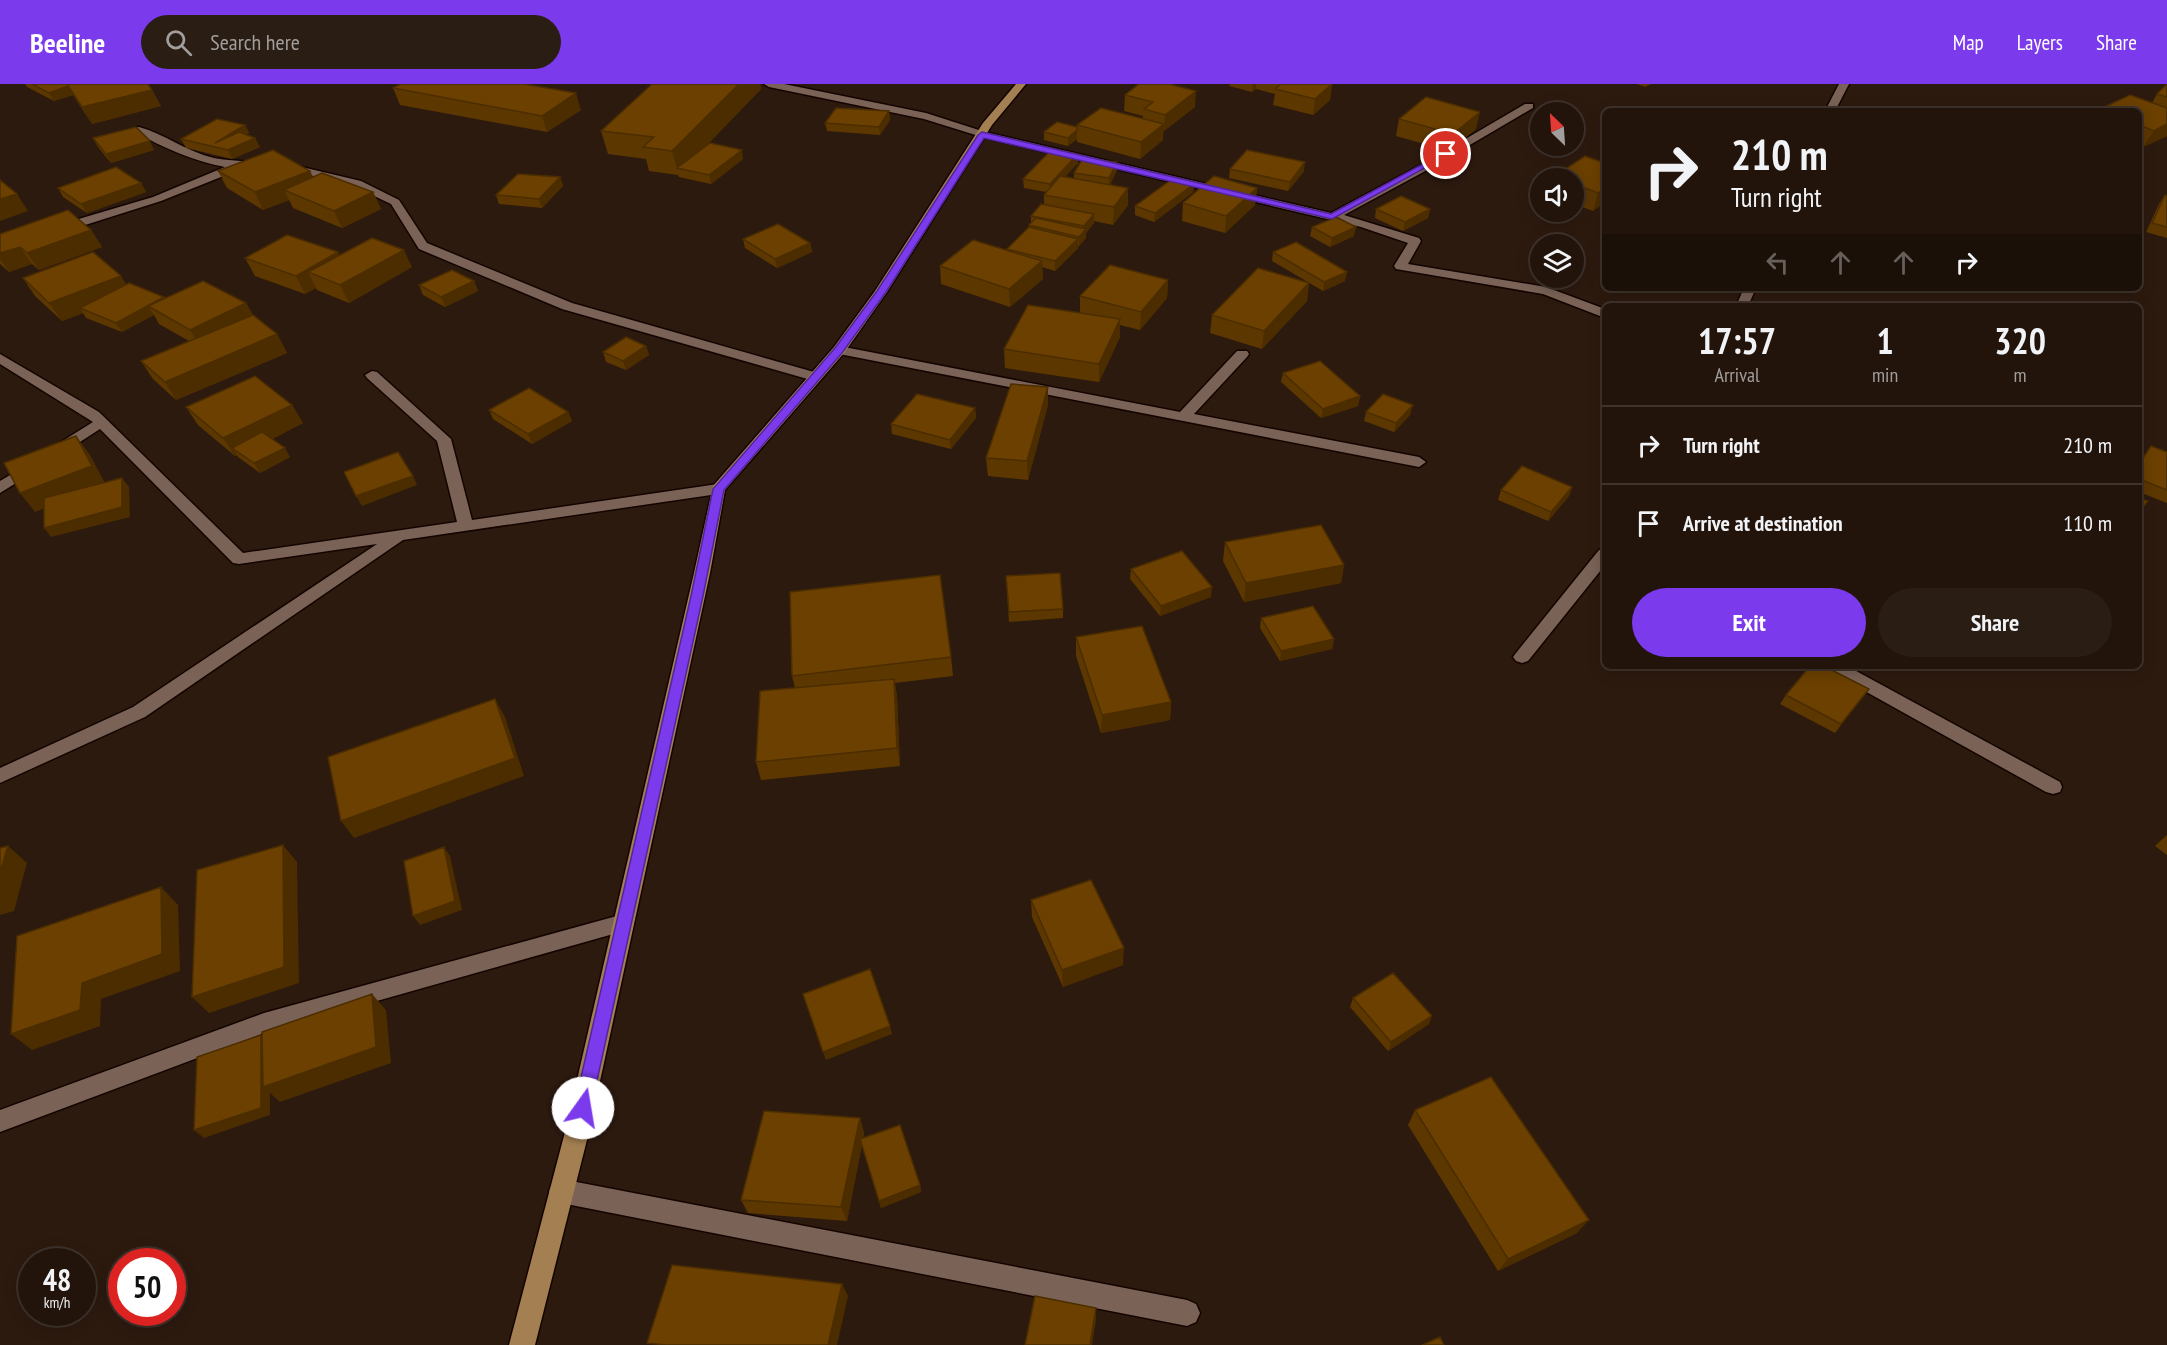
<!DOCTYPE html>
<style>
:root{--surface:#22140b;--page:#2a1d14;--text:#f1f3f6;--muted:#a29e9d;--line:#3f332c;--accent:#7c3aed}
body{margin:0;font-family:"PT Sans Narrow",sans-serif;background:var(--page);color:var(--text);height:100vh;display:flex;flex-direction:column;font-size:22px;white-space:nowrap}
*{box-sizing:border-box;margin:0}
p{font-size:20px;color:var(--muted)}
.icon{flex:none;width:33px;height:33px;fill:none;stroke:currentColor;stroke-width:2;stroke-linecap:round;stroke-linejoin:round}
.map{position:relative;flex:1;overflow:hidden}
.side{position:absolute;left:1602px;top:219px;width:540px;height:366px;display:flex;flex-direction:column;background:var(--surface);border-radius:9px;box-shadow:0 3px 15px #0003,0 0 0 2px var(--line)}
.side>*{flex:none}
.guide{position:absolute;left:1602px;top:24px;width:540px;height:183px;border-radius:9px;box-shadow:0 3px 15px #0003,0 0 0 2px var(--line);background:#22140b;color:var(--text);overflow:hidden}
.needle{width:39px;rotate:335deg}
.fabs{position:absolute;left:1530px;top:18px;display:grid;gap:12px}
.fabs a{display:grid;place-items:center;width:54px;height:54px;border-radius:50%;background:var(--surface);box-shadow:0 3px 15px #0003,0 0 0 2px var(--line);font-size:30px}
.speed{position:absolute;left:18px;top:1164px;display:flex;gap:12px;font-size:30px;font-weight:700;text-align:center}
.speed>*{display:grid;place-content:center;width:78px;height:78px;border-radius:50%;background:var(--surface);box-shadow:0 3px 15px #0003,0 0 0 2px var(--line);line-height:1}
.speed small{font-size:15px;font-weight:400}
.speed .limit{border:9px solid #d22;background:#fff;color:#111}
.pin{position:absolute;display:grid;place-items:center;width:51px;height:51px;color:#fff;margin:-26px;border:3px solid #fff;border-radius:50%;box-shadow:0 2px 6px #0007}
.me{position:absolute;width:66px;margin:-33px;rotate:13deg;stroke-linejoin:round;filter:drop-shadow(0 0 4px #0008)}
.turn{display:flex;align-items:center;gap:21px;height:126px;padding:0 30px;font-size:27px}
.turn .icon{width:78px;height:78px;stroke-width:2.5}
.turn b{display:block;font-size:42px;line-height:51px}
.lanes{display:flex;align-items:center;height:57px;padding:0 30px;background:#0003;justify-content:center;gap:30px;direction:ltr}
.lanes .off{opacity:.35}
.eta{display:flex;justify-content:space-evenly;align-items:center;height:102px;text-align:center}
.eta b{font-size:36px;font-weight:700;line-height:42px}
.primary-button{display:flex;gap:12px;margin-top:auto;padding:12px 30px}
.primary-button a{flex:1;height:69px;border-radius:36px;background:var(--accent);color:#fff;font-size:24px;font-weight:700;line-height:69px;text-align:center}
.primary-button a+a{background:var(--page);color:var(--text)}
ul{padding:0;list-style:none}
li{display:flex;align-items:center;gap:18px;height:78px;padding:0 30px;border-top:2px solid var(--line)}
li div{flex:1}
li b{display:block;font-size:22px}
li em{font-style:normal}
header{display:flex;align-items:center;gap:36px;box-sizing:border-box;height:84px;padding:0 30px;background:var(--accent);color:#fff}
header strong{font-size:28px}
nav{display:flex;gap:33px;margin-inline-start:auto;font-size:21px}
.search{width:420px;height:54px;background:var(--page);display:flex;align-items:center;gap:15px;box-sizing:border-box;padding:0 21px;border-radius:33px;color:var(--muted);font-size:22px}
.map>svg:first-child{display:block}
</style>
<header>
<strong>Beeline</strong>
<div class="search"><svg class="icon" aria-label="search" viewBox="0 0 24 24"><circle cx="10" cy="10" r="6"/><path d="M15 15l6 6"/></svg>Search here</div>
<nav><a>Map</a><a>Layers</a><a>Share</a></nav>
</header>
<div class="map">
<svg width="2167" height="1261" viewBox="0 0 2167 1261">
<rect width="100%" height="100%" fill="#2d1a0f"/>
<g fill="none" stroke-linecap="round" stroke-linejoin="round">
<defs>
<path id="minor" d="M764,0H784L926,29L985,48L1331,129L1421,81L1525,20H1533V24L1429,85L1344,131L1419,154L1421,157L1408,180L1546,203L1605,225V234L1543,210L1396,185L1394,182L1408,159L1361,143L982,53L924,35L769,3Z
M1839,0H1849L1835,27H1825Z
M139,43C165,50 187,68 214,74C226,77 253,76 261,82L255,85H241L161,117L63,148H55V142L153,113L225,83C193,77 164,64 135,48V44Z
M289,80L361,97L399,116L427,159L572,219L821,290L823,293L816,297L811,296L562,225L419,165L391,120L353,102L285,85V81Z
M1744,204H1756L1748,222H1736Z
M839,262L1180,328L1237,267H1247L1249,270L1247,273L1194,330L1419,373L1426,378L1419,383L834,269L832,266Z
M0,270L99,328L243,469L457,438L437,357L367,294L365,291L372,287L377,288L451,355L472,436L718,400L726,405L718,410L403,456L145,633L0,699V684L133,623L377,460L239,480L233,479L100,345L63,369H53L51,366L53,363L93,338L0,280Z
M32,378L39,383L37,386L0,409V397Z
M1605,465V481L1528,577L1522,579L1516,577L1513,573L1516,569L1599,466Z
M1824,582H1847L2060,698L2062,703L2060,708L2053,710L2046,708L1827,586Z
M624,830L631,833L634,839L631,845L264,949L0,1048V1026L264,929Z
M561,1095L1187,1216L1196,1220L1200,1229L1196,1238L1187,1242L561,1119L553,1115L549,1107L553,1099Z"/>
<path id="major" d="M1016,0H1026L992,41L887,208L844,269L725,406L710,489L589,1048L535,1261H509L565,1048L694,489L713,402L834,263L875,207L983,39Z"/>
</defs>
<use href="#minor" stroke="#140400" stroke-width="3"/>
<use href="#major" stroke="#140400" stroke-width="3"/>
<use href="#minor" fill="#7a6256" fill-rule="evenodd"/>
<use href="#major" fill="#a47f52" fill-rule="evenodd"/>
</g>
<path fill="#5c3700" d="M25,0H148L161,22L92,40L73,11L54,17L27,3Z
M652,0H760L761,5L705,63L743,75L711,100L679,93L678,91L649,87L646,75L608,70L601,47Z
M1230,0H1332L1330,16L1313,31L1273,21L1275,10L1256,5L1252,8L1229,2Z
M1637,0H1651L1645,3Z
M2167,0V52L2143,63L2139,62V27H2097L2098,26L2152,19L2157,10Z
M393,4L581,26L547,48L400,21Z
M1125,11L1195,23L1164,47H1163V56L1140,75L1077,58V55L1068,62L1044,56V48L1077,43V41L1143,34V32L1124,27Z
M889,27L890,36L880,51L827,47L825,39Z
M1399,35L1476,45L1449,67L1396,52Z
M245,41L249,49L246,51L260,63L232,75L186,64L181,55Z
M93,54L154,66L111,79L98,63Z
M1078,79L1065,93L1074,95V89L1117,86L1110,101L1128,121L1113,141L1094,137V139L1086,149V154L1079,162H1078V164L1055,187L1042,183L1043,195L1010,223L941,200L940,182L1007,167V165L1029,143V141L1031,139V132L1044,120V111L1046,108L1024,104L1023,95Z
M1605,79V118L1593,127L1574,120V94H1553V93Z
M1230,85L1304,87L1288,107L1229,94Z
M218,87H310L313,93L373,108L381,125L342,144L293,124L289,116L263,126L227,104Z
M560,93L563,102L542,124L499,120L496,111Z
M141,99L146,108L87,129L63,113L58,104Z
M1194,100L1193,108L1154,138L1135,131V122Z
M1257,104L1255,121L1225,149L1182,137L1183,119Z
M2165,111L2167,112V154L2146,148L2159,120Z
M1376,125H1430L1428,134L1403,147L1375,134Z
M1312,143L1354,152L1330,163L1310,152Z
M91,146L102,163L39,186L32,180L9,188L0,180V150Z
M743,155L810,159L812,168L777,184L745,164Z
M338,168L339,172L412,183L349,219L317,206L316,204L305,210L255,192L245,174Z
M1273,168L1345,197L1323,207L1272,177Z
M23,194L127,200L165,214L246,219L253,231L277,250L287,269L176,316L153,295L141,277L189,257L159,240L154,231L122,248L86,234L83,229L62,237L35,212Z
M1168,196L1167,214L1140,246L1120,241V253L1099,298L1005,284L1004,265L1080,229V212Z
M474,197L478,207L445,223L423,211L419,201Z
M1309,199L1307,217L1262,265L1210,249L1212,231Z
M646,262L649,271L626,286L606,278L603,268Z
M1283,289L1360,312L1358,322L1321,334L1281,298Z
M292,321L303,339L272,355L290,373L260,389L238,373L237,371L235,372L198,341L186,323Z
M1048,321L1028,396L988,392L986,374Z
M975,324L976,334L951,365L892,350L891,340Z
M489,326L568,328L572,337L532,360L493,335Z
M1366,328L1410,331L1394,348L1364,337Z
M2151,362L2167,368V419L2139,408V379Z
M1572,403L1569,412L1548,437L1498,416L1501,406Z
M1225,458L1344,481L1341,499L1244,518L1223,477Z
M1131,485L1211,513L1160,532L1130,495Z
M1006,492L1063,525V534L1009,538Z
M1261,534L1334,555L1332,565L1280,577L1260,544Z
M1076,553L1171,618L1170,636L1101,649L1076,572Z
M951,573L953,592L895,599L897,613L900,682L761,696L756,678L795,604L792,592Z
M1786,611L1862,614L1835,649L1780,620Z
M2167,751V771L2155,762Z
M1031,816L1123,881L1063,903L1032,833Z
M1353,914L1429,940L1388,967L1350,923Z
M1415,1026L1577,1149L1498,1187L1408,1041Z
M860,1034L864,1049L863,1054L920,1101L921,1108L881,1124L862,1061L847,1137L748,1129L741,1116Z"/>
<path fill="#4b2d00" d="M739,0H760L761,5L683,86L677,84L672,67Z
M1253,0H1256V5L1252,8Z
M1332,0L1330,16L1313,31L1315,15Z
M68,3L73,11L54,17L49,9Z
M152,6L161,22L92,40L82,23Z
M1196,7L1195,23L1164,47L1165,31Z
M576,9L581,26L547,48L542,32Z
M889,27L890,36L880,51L879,43Z
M1480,28L1476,45L1449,67L1453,50Z
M1164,40L1163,56L1140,75L1141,58Z
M2167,40V52L2143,63L2154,47Z
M245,41L249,49L223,65L215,59Z
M1077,46V55L1068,62V54Z
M255,54L260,63L232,75L228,66Z
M150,57L154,66L111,79L106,70Z
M742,66L743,75L711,100L709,91Z
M1078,70V79L1050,109V100Z
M1117,78V86L1109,102V94Z
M1305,78L1304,87L1288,107L1290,98Z
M310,87L318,104L284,106L289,116L263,126L255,108Z
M560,93L563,102L542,124L539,115Z
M141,99L146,108L87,129L81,120Z
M1194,100L1193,108L1154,138L1155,129Z
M1128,104V121L1113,141L1114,123Z
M1257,104L1255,121L1225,149L1226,132Z
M1605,105V118L1593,127L1598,109Z
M373,108L381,125L342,144L334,127Z
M17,110L28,127L0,137V115Z
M1430,125L1428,134L1403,147L1405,138Z
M1094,130V139L1086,149V154L1079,162V153L1084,147V142Z
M1356,143L1354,152L1330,163L1332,154Z
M91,146L102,163L39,186L27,169Z
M1078,155V164L1055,187V177Z
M810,159L812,168L777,184L775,175Z
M20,163L32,180L9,188L0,175V169Z
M404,166L412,183L349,219L340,201Z
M338,168L346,186L308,188L316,204L305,210L296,192Z
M1042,177L1043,195L1010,223L1009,205Z
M1347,188L1345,197L1323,207L1324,198Z
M121,192L132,209L80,224L83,229L62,237L49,219Z
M1168,196L1167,214L1140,246L1141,228Z
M474,197L478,207L445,223L441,213Z
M1309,199L1307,217L1262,265L1264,247Z
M164,213L170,222H148L154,231L122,248L116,239Z
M246,219L256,237L201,264L190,246Z
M1120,235V253L1099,298V280Z
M277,250L287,269L176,316L165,298Z
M646,262L649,271L626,286L623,277Z
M1048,303V321L1028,396L1027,377Z
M1360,312L1358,322L1321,334L1323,325Z
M292,321L303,339L240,370L232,364L237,371L235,372L223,354Z
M1413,321L1410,331L1394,348L1396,339Z
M975,324L976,334L951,365L950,356Z
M568,328L572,337L532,360L528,350Z
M76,352L90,371L106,401L35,428L20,409Z
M285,364L290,373L260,389L254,379Z
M413,392L417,401L362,422L356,412Z
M122,394L129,403L130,433L51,453L44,444Z
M1572,403L1569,412L1548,437L1551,428Z
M1344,481L1341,499L1244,518L1246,499Z
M1212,503L1211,513L1160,532L1161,522Z
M1334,555L1332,565L1280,577L1281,567Z
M894,595L897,613L900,682L897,664Z
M1869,605L1862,614L1835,649L1841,640Z
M495,615L505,633L524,692L354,754L341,737Z
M1171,618L1170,636L1101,649L1102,631Z
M283,761L297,778L299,899L209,929L192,913Z
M8,762L27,779L14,827L0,831V789Z
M444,763L450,772L462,826L420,841L413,832Z
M161,803L178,821L180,887L101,915L100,942L32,966L11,950L82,899Z
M1124,864L1123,881L1063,903L1062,886Z
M372,910L386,926L391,979L280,1018L270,1009V1031L204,1054L194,1046L261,951L270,959Z
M1432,932L1429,940L1388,967L1391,958Z
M890,942L892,950L826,976L823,968Z
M860,1034L864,1049L847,1137L841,1123Z
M920,1101L921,1108L881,1124L879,1117Z
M1589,1136L1577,1149L1498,1187L1508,1175Z
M842,1200L848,1212L837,1261H828Z
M1096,1224V1236L1092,1261H1090Z"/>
<path fill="#6b4000" stroke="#4b2d00" stroke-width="1.5" d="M32,0H67L68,2L49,9Z
M67,0H148L152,6L82,23Z
M401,0H524L576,9L542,32L393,4Z
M652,0H739L672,67L643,63L654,53L601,47Z
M1139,0H1169L1196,7L1165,31L1144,25L1153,18L1125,11Z
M1281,0H1332L1315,15L1275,5Z
M2167,0V13L2157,10Z
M2130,11L2167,24V40L2154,47L2139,41V27H2101L2098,26Z
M1426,13L1480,28L1453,50L1399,35Z
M836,24L889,27L879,43L825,39Z
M1101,24L1164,40L1141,58L1077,41Z
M217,35L245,41L215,59L239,48L255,54L228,66L181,55Z
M1057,38L1077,43V46L1068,54L1044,48Z
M136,43L150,57L106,70L93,54Z
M710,59L742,66L709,91L677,84Z
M1052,65L1078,70L1050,100L1023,95Z
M273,66L310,87L255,108L218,87Z
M1247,66L1305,78L1290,98L1230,85Z
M1585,72L1605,79V105L1598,109L1574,100V94H1557L1553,93Z
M1083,74L1117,78L1109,94L1074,89Z
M116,83L141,99L81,120L58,104Z
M322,89L373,108L334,127L284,106Z
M518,90L560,93L539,115L496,111Z
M1060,92L1128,104L1114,123L1044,111Z
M1214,92L1257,104L1226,132L1183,119Z
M1175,93L1194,100L1155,129L1135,122Z
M0,96L17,110L0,115Z
M2165,111L2167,112V143L2152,139Z
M1401,112L1430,125L1405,138L1376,125Z
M1041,120L1094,130L1084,142L1031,132Z
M68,126L91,146L27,169L20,163L0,169V150Z
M1336,133L1356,143L1332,154L1312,143Z
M1036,134L1086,145L1079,153L1029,141Z
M778,140L810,159L775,175L743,155Z
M1029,143L1078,155L1055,177L1007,165Z
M287,151L338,168L296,192L245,174Z
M372,154L404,166L340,201L308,188Z
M973,156L1042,177L1009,205L940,182Z
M1296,158L1347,188L1324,198L1273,168Z
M93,168L121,192L49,219L23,194Z
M1110,181L1168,196L1141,228L1080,212Z
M1258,184L1309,199L1264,247L1212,231Z
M452,186L474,197L441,213L419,201Z
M203,197L246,219L190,246L148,222Z
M129,199L164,213L116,239L80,224Z
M1028,221L1120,235L1099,280L1004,265Z
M253,231L277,250L165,298L141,277Z
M626,253L646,262L623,277L603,268Z
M1320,277L1360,312L1323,325L1283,289Z
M255,292L292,321L223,354L186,323Z
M1011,300L1048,303L1027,377L986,374Z
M529,304L568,328L528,350L489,326Z
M917,310L975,324L950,356L891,340Z
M1383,310L1413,321L1396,339L1366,328Z
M262,348L285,364L254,379L232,364Z
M76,352L92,382L20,409L4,379Z
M2151,362L2167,368V406L2139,395V380Z
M398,368L413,392L356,412L344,388Z
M1522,382L1572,403L1551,428L1501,406Z
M122,394V423L44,444V414Z
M2139,414L2148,417L2139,428Z
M1321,441L1344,481L1246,499L1225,458Z
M2139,445L2142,447L2139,456Z
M1182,467L1212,503L1161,522L1131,485Z
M1060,489L1063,525L1009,528L1006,492Z
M940,491L951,573L792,592L790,508Z
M1313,522L1334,555L1281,567L1261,534Z
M1142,542L1171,618L1102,631L1076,553Z
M1810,582H1824L1869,605L1841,640L1786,611Z
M894,595L897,664L756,678L760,607Z
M495,615L515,674L341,737L328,673Z
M283,761L284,883L192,913L197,786Z
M8,762L0,789V764Z
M444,763L455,817L413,832L404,777Z
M1091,796L1124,864L1062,886L1031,816Z
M161,803L162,870L82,899L80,926L11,950L17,852Z
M870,885L890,942L823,968L803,910Z
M1393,889L1432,932L1391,958L1353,914Z
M372,910L376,963L263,1003L262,948Z
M261,951V1024L194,1046L197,973Z
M1491,993L1589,1136L1508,1175L1415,1026Z
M764,1027L860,1034L841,1123L741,1116Z
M900,1041L920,1101L879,1117L860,1055Z
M672,1181L842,1200L828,1261H666L647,1259Z
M1035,1212L1096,1224L1090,1261H1025Z
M1440,1253L1444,1261H1422Z"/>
<path fill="#7c3aed" stroke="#51269a" stroke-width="1.5" d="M982,48L1331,130L1443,69L1450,70L1332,135L984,54L886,208L842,269L724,406L703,512L591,1024L589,1030L583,1033L576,1030L574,1024L691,512L713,405L835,264L877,207L978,51Z"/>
</svg>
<div class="fabs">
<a><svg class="needle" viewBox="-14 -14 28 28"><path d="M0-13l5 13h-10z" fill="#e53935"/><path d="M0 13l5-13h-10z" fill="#a29e9d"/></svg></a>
<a><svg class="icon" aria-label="sound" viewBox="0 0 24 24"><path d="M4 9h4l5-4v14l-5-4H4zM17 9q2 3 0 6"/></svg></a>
<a><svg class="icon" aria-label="layers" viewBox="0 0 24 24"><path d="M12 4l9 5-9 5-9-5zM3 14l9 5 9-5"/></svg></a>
</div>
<div class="speed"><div>48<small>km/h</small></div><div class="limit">50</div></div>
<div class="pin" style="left:1446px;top:70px;background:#d93025"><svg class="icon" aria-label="arrive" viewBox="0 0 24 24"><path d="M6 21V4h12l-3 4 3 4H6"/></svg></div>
<svg class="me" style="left:583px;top:1024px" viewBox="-20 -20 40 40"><circle r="19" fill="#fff"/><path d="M0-13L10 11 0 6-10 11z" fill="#7c3aed"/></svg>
<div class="guide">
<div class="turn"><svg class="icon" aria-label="right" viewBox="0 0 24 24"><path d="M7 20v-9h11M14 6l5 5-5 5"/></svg><div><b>210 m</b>Turn right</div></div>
<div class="lanes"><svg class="icon off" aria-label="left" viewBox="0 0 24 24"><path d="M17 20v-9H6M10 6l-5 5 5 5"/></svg><svg class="icon off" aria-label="ahead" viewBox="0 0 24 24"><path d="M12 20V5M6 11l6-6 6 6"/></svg><svg class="icon off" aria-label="ahead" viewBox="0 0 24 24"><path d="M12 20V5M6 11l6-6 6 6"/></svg><svg class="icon" aria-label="right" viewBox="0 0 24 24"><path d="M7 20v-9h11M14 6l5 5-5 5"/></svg></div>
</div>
<section class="side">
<div class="eta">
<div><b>17:57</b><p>Arrival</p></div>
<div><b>1</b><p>min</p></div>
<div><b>320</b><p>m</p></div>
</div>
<ul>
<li><svg class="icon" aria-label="right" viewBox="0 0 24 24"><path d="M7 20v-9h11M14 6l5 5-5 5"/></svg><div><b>Turn right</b></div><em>210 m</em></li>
<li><svg class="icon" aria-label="arrive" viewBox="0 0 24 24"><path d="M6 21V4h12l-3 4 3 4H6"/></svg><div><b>Arrive at destination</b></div><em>110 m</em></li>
</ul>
<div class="primary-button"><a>Exit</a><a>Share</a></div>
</section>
</div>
